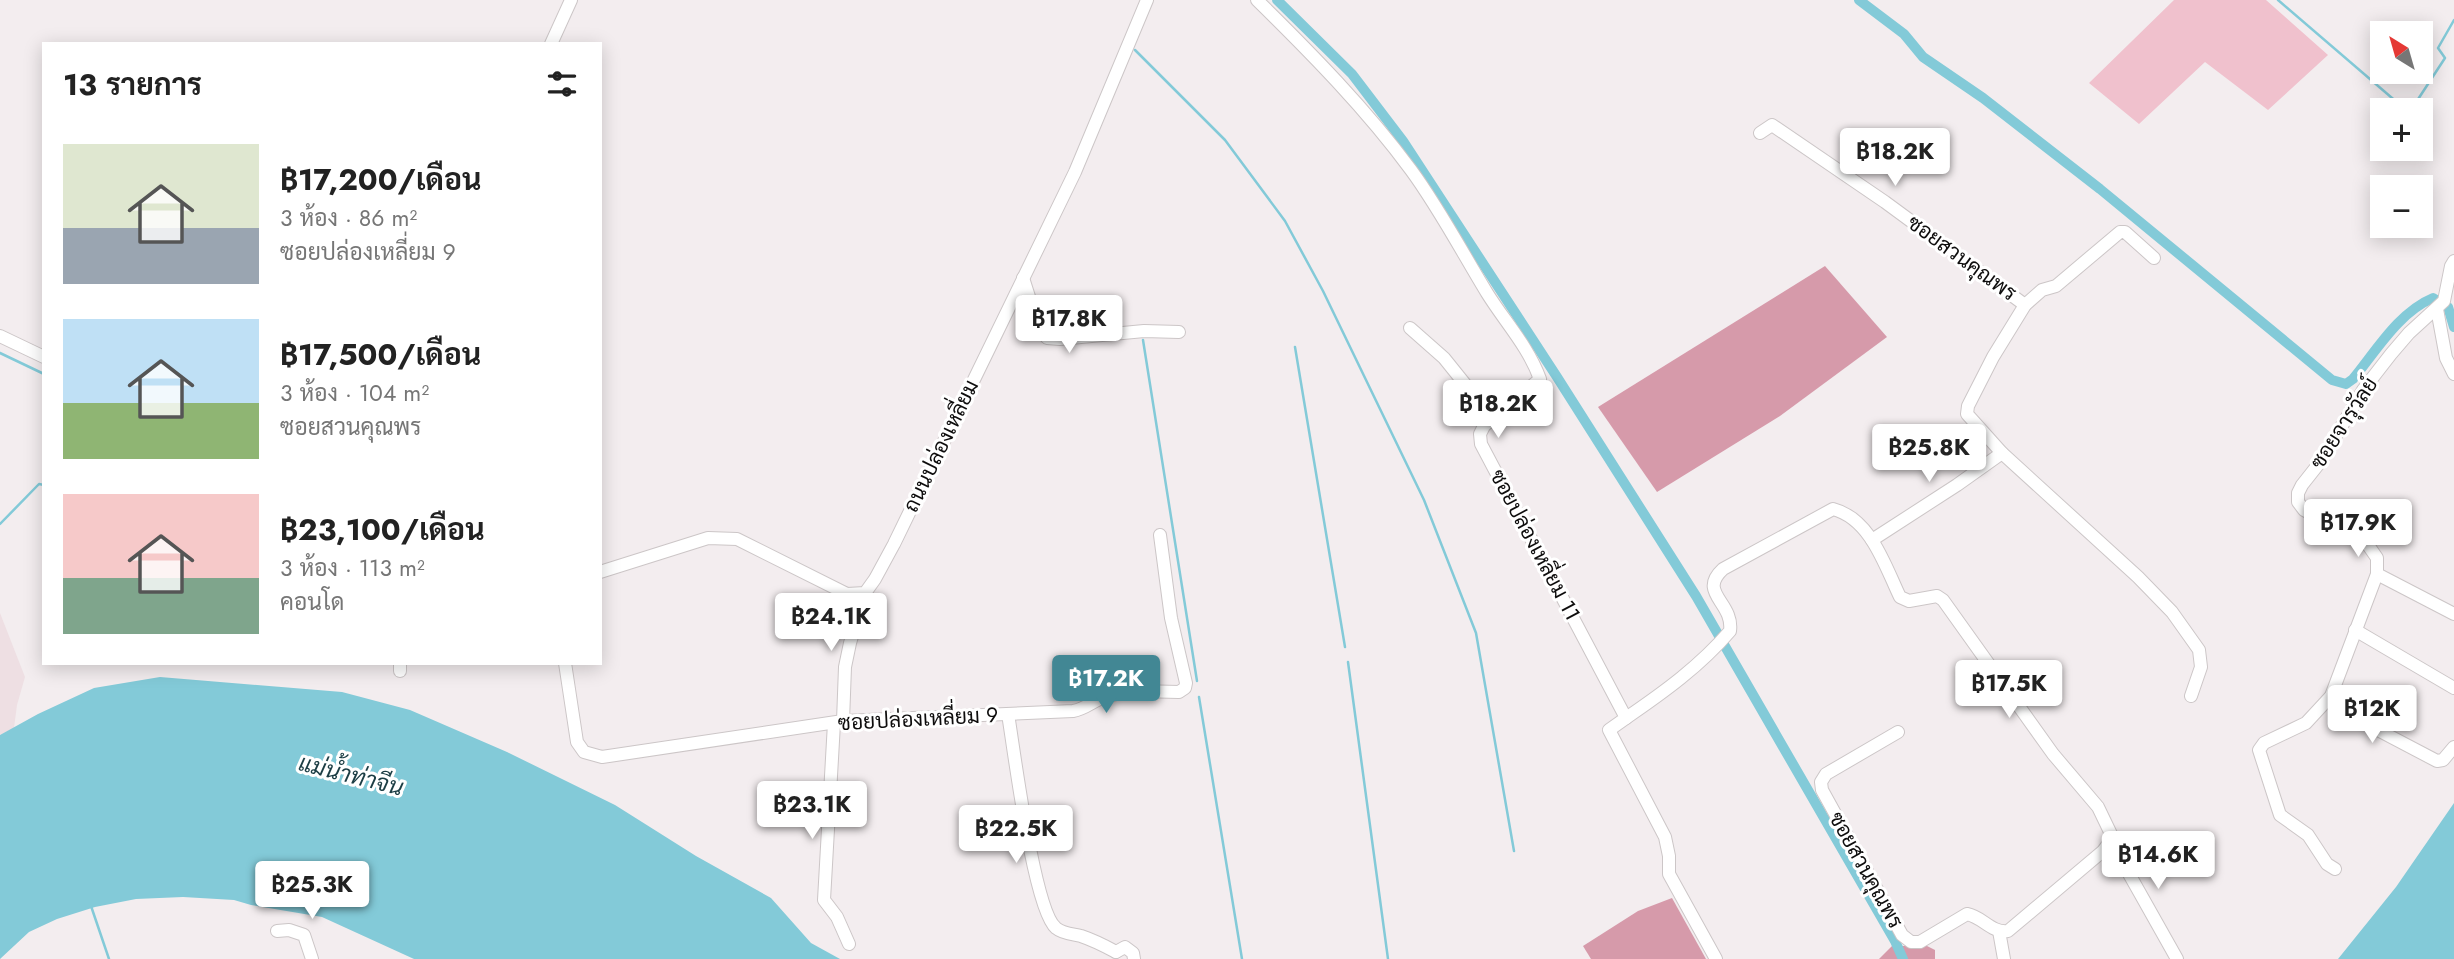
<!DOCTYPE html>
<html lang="th">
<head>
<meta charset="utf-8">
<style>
  :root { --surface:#fff; --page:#f6f6f6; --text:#222; --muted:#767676; --accent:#428794 }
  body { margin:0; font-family:Jost,Sarabun,sans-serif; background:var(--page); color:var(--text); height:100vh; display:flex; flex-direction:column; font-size:26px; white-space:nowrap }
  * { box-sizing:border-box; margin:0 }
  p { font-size:23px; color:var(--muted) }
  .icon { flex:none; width:38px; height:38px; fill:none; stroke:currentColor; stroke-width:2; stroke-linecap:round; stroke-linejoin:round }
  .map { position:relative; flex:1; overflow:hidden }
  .side { position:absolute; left:42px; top:42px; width:560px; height:623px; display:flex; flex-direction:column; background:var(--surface); border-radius:0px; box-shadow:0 4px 18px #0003 }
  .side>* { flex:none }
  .needle { width:46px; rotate:323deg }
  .fabs { position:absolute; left:2370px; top:21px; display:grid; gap:14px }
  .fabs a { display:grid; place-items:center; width:63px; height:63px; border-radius:0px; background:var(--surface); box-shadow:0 4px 18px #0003; font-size:35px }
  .price { position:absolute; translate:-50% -60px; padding:0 16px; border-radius:7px; background:#fff; color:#222; font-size:23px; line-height:46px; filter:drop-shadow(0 2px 4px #0008) }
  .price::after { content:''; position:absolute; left:50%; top:42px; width:21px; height:16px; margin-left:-10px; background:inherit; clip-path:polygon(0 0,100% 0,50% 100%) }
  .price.selected { background:var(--accent); color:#fff }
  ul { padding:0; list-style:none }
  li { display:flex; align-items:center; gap:21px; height:175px; padding:0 21px }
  li span { display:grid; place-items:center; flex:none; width:196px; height:140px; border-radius:0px; color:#555 }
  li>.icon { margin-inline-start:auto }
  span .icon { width:84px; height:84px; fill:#fffc; stroke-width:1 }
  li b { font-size:30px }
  h2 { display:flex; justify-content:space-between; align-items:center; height:84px; padding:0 21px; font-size:30px }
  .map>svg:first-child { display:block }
  .built { fill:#eedfe3 }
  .green { fill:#f0c1cd }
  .forest { fill:#d69aaa }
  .water { fill:#83cad8 }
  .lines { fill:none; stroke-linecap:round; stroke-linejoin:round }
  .stream { stroke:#83cad8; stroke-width:2.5 }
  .canal { stroke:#83cad8; stroke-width:10 }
  .minor-casing { stroke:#ccc6c7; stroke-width:14 }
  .minor { stroke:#fff; stroke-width:12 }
  .labels { text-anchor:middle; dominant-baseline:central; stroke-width:6; stroke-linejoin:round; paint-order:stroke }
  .street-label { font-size:21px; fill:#0e0d0d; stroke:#fff }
  .water-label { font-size:23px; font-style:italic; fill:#1b3d44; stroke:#fff }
</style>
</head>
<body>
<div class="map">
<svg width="2454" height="959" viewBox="0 0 2454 959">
  <rect width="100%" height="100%" fill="#f3edef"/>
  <path class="built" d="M0 613 25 677 17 705 14 728 0 735Z"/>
  <path class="green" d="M2174 0H2266L2328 55 2268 110 2205 62 2139 124 2089 83Z"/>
  <g class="forest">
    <path d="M1825 266 1887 337 1780 416 1657 492 1598 407Z"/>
    <path d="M1672 898 1706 959H1591L1583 946 1638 911Z"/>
    <path d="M1892 946H1927L1935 950V959H1879Z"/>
  </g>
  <g class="water">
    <path d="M160 677 342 692 410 710 507 752 615 805 696 856 771 898 811 943 840 959H414L322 917 251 905 234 900 183 897 136 899 95 907 57 919 29 932 0 959V735L38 714 94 688Z"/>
    <path d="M2454 803V959H2338L2396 887Z"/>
  </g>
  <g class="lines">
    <g class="stream">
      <path d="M2278 0 2406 110"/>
      <path d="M1135 50 1225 140 1285 221 1323 291 1424 500 1476 633 1514 851"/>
      <path d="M2411 110 2445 58 2438 48 2454 20"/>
      <path d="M1143 340 1197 681"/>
      <path d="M1295 347 1345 647"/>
      <path d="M0 353 44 374"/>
      <path d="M0 524 39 484 44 485"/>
      <path d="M1348 662 1388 959"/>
      <path d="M1199 697 1242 959"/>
      <path d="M91 906 109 959"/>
    </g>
    <g class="canal">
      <path d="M1277 0 1352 74 1403 141 1557 377 1696 596 1895 941 1903 959"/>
      <path d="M1859 0 1904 34 1923 57 1983 98 2100 189 2332 380 2346 384 2353 379C2376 351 2399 312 2433 298L2448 307 2454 327"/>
    </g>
    <defs>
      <g id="minor">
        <path d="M1257 0C1311 53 1366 109 1411 170 1439 208 1462 252 1487 293 1505 322 1528 346 1540 379L1484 426 1480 434 1481 444 1626 718 1609 730 1665 837 1669 856V874L1716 959"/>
        <path d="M551 44 571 0"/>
        <path d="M1760 133 1772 125 1885 202 2025 305"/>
        <path d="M2154 258 2125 232H2120L2056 286 2042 290 2025 305 1993 357 1968 406 1967 414 2002 453 2138 577 2172 612 2199 650 2201 667 2191 696"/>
        <path d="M1023 278 1039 328 1047 338 1060 339 1144 331 1179 332"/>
        <path d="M2437 309 2446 358 2454 374"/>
        <path d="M1410 328 1444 358 1493 419"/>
        <path d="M0 336 44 357"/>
        <path d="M1872 540 1957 485 2002 453"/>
        <path d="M600 572 708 538 737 539 847 594 865 593 875 579 894 544 1075 172 1147 0"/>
        <path d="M2377 574 2454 614"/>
        <path d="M2355 630 2454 688"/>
        <path d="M565 663 577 742 584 752 602 757 843 721 1073 711C1085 709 1093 701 1104 697 1123 691 1159 691 1179 692L1185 688 1186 683 1171 618 1160 535"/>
        <path d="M400 671V663"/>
        <path d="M2331 696 2332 703 2338 709 2437 761 2443 760 2454 747"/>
        <path d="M1008 714C1014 750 1034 910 1056 928 1063 934 1073 934 1081 936 1093 940 1105 946 1116 952"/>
        <path d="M1626 718C1664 692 1700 666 1730 631 1734 602 1697 593 1723 569L1833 509C1871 519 1885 566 1900 597L1909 601 1937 596 1943 600 2053 754 2098 807 2111 834 2109 843 2103 851 2008 931C1991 933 1983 917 1967 914L1920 942H1911L1902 935 1822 790 1821 782 1826 774 1898 732"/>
        <path d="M843 721 845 667 850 643 865 593"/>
        <path d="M834 723 824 900 837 917 849 944"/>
        <path d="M2110 840 2177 959"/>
        <path d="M2335 869 2327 864 2308 835 2280 815 2259 750 2264 743 2306 723 2331 696 2377 574V558L2368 545 2304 510 2298 502V493L2302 485 2321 461 2363 390 2391 354 2409 333 2444 301 2451 266 2454 261"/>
        <path d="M277 931 289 930 304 935 312 959"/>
        <path d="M1999 931 2004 959"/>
        <path d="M1116 952 1125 947 1133 953 1134 959"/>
      </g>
    </defs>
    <use href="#minor" class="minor-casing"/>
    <use href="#minor" class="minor"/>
  </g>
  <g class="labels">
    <g class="street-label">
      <text transform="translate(1962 258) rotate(36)">ซอยสวนคุณพร</text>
      <text transform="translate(2344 423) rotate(-57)">ซอยจารุวัลย์</text>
      <text transform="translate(941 446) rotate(-64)">ถนนปล่องเหลี่ยม</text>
      <text transform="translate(1535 545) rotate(62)">ซอยปล่องเหลี่ยม 11</text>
      <text transform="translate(918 719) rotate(-3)">ซอยปล่องเหลี่ยม 9</text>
      <text transform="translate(1866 870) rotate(61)">ซอยสวนคุณพร</text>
    </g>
    <g class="water-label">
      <text transform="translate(351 775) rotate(14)">แม่น้ำท่าจีน</text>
    </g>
  </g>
</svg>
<div class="fabs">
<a><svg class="needle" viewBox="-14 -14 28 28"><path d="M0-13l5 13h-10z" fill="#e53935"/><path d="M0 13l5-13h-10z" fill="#767676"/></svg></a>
<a>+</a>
<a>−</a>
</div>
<b class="price" style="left:1895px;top:188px">฿18.2K</b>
<b class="price" style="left:1069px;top:355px">฿17.8K</b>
<b class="price" style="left:1498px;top:440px">฿18.2K</b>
<b class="price" style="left:1929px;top:484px">฿25.8K</b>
<b class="price" style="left:2358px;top:559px">฿17.9K</b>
<b class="price" style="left:831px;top:653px">฿24.1K</b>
<b class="price selected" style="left:1106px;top:715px">฿17.2K</b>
<b class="price" style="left:2009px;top:720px">฿17.5K</b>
<b class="price" style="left:2372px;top:745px">฿12K</b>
<b class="price" style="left:812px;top:841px">฿23.1K</b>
<b class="price" style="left:1016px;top:865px">฿22.5K</b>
<b class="price" style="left:2158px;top:891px">฿14.6K</b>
<b class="price" style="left:312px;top:921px">฿25.3K</b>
<section class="side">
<h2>13 รายการ<svg class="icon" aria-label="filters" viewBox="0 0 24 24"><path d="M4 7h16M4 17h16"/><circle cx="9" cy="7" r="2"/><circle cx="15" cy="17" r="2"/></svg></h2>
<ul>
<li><span style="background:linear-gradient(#dfe7d0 60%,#9aa5b1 0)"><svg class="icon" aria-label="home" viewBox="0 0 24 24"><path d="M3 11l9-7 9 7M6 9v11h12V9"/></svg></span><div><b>฿17,200/เดือน</b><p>3 ห้อง · 86 m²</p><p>ซอยปล่องเหลี่ยม 9</p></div></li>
<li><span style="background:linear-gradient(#bfe0f5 60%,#8fb573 0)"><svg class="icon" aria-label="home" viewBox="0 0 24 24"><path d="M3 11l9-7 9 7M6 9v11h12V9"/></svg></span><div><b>฿17,500/เดือน</b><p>3 ห้อง · 104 m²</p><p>ซอยสวนคุณพร</p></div></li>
<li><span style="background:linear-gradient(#f6c9c9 60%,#7fa58c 0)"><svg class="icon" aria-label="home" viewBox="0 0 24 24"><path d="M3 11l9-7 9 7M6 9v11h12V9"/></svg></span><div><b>฿23,100/เดือน</b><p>3 ห้อง · 113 m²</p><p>คอนโด</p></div></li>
</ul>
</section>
</div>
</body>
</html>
